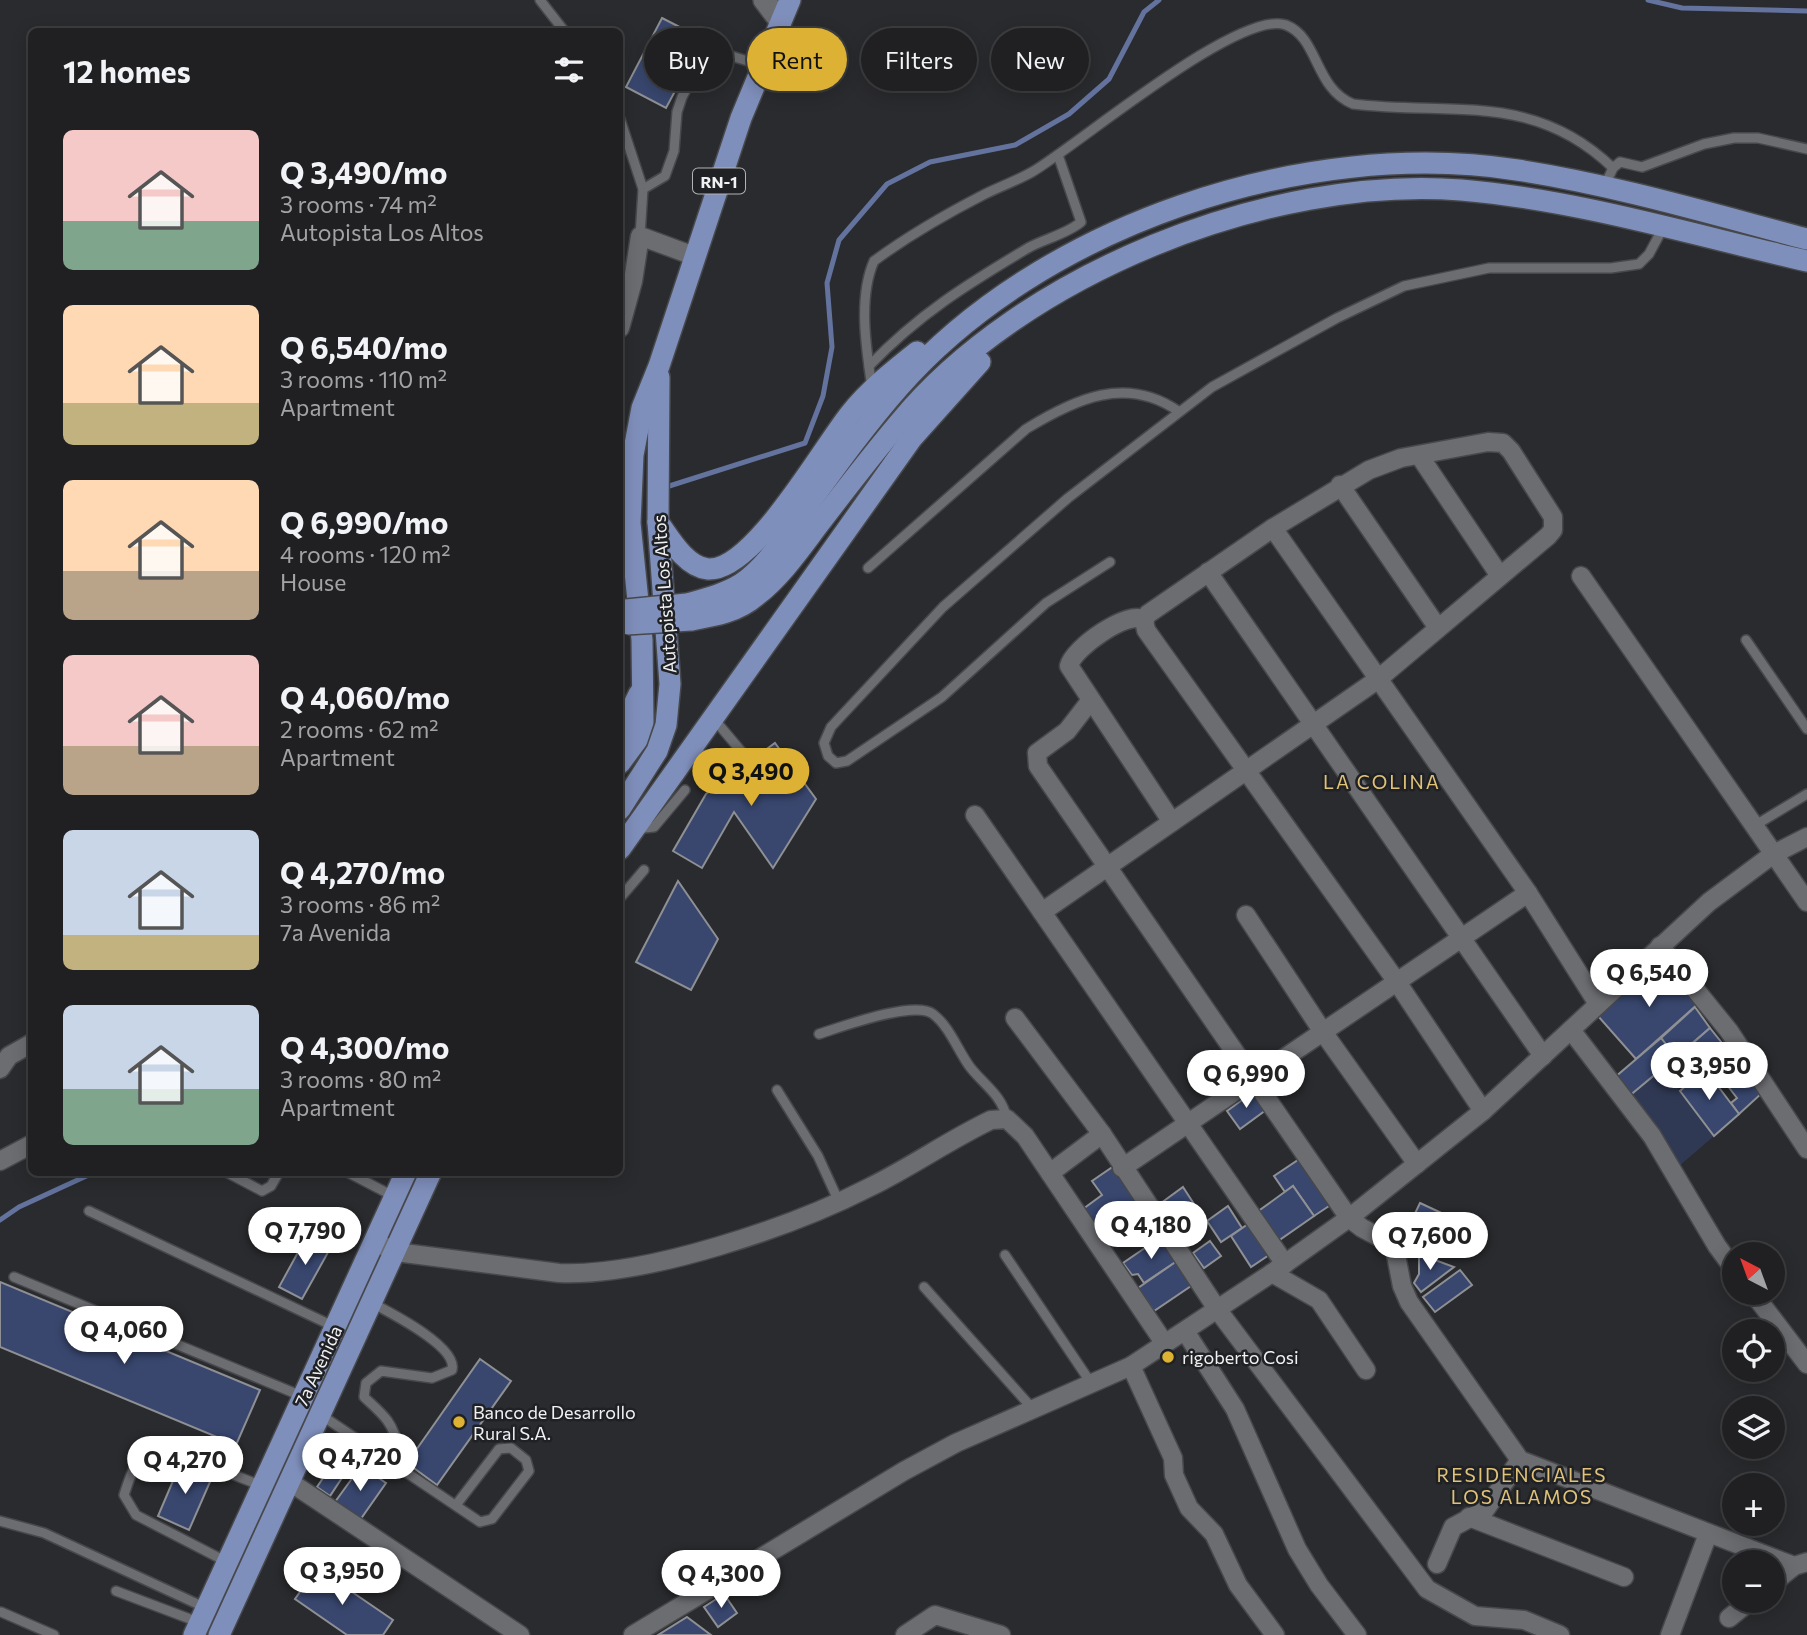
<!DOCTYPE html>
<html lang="en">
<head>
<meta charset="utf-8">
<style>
  :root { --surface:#202022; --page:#2d2d2f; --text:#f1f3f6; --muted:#a2a3a5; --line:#3d3e40; --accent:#ddb133 }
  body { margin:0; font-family:Commissioner,sans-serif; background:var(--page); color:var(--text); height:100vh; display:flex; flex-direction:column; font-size:26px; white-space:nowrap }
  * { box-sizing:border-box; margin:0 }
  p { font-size:23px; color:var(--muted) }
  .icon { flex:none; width:38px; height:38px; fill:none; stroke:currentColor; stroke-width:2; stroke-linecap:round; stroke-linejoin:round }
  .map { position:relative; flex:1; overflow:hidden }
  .side { position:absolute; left:28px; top:28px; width:595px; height:1148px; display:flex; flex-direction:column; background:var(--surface); border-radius:10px; box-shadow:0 4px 18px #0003,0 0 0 2px var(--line) }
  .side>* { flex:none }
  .guide { position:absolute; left:644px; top:28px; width:665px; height:63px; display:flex; gap:14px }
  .needle { width:46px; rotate:319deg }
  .controls { position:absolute; left:1722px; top:1242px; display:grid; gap:14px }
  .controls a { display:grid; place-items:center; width:63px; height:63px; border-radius:50%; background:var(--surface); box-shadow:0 4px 18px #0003,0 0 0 2px var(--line); font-size:35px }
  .price { position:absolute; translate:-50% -60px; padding:0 16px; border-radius:24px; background:#fff; color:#222; font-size:23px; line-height:46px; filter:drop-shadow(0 2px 4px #0008) }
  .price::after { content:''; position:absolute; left:50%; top:42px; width:21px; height:16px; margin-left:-10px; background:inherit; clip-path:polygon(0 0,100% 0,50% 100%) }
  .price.selected { background:var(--accent); color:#111 }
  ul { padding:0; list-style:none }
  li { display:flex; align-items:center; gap:21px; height:175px; padding:0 35px }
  li span { display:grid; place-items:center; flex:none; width:196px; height:140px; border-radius:10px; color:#555 }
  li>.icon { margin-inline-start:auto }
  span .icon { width:84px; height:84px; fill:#fffc; stroke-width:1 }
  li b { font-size:30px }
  h2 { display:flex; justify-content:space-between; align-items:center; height:84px; padding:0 35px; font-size:30px }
  .tag { padding:0 24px; border-radius:32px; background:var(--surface); box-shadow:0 4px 18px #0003,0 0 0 2px var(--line); font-size:24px; line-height:63px }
  .tag.selected { background:var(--accent); color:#111 }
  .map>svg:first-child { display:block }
  .green { fill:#303954 }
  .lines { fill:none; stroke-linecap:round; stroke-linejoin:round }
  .stream { stroke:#63739e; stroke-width:5 }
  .building { fill:#39476f; stroke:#8e9094; stroke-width:2 }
  .lane-casing { stroke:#47484b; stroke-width:12 }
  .street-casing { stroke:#47484b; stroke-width:21 }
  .secondary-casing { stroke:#47484b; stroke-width:24 }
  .primary-casing { stroke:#47484b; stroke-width:24 }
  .lane { stroke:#6c6d71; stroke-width:9 }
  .street { stroke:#6c6d71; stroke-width:18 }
  .secondary { stroke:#6c6d71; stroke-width:21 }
  .primary { stroke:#7f8fbb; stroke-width:21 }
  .primary-bridge-casing { stroke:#47484b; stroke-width:24; stroke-linecap:butt }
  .primary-bridge { stroke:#7f8fbb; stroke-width:21 }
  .poi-dot { fill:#ddb133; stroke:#202124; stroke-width:2.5 }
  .labels { text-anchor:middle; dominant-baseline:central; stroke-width:5; stroke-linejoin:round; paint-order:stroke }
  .shield { fill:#202124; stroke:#b2b3b5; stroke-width:2 }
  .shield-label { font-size:16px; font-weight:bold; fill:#f0f1f3 }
  .street-label { font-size:18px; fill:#f0f1f3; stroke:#202124 }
  .poi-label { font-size:18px; fill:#f0f1f3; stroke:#202124; text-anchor:start }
  .neighbourhood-label { font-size:19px; letter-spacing:2px; fill:#e0c278; stroke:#202124 }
</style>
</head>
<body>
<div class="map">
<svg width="1807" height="1635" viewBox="0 0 1807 1635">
  <rect width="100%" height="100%" fill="#2a2b2e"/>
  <path class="green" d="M1663 1068 1714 1136 1679 1166 1628 1097Z"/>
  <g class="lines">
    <g class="stream">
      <path d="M1648 0 1682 8 1807 11"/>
      <path d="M663 488 805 443 823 396 832 347 827 283 839 240 887 184 930 162 1015 145 1069 114 1109 79 1144 12 1159 0"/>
      <path d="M0 1220 19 1207 95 1172"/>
    </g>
  </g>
  <g class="building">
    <path d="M662 18 703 39 666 108 626 87Z"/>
    <path d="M775 743 816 799 773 868 734 812 702 868 673 851 706 794Z"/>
    <path d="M678 881 718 939 691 990 636 962Z"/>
    <path d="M1663 959 1699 1003 1636 1059 1598 1016Z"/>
    <path d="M1695 1007 1710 1028 1676 1057 1661 1038Z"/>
    <path d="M1710 1028 1762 1093 1739 1114 1731 1103 1737 1098 1694 1042Z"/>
    <path d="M1661 1038 1676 1057 1628 1097 1614 1078Z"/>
    <path d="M1705 1069 1739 1114 1714 1136 1680 1091Z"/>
    <path d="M1253 1092 1266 1110 1240 1129 1227 1111Z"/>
    <path d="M1301 1158 1332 1204 1314 1216 1293 1186 1285 1192 1274 1176Z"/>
    <path d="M1114 1166 1151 1219 1117 1242 1107 1228 1099 1233 1083 1209 1102 1195 1092 1181Z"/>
    <path d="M1293 1186 1314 1216 1278 1241 1257 1212Z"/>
    <path d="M1183 1187 1194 1204 1169 1222 1157 1206Z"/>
    <path d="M1420 1203 1463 1223 1450 1250 1407 1230Z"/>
    <path d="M1228 1206 1242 1228 1221 1242 1207 1221Z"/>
    <path d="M1248 1224 1269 1255 1251 1267 1231 1236Z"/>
    <path d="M308 1234 331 1247 302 1299 279 1287Z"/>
    <path d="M1161 1237 1177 1261 1144 1283 1138 1274 1132 1275 1123 1263Z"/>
    <path d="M1210 1241 1221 1256 1204 1268 1193 1253Z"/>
    <path d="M1419 1254 1454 1267 1421 1292 1414 1283 1419 1274Z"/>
    <path d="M1177 1261 1194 1284 1154 1311 1138 1288Z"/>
    <path d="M1460 1270 1472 1285 1435 1312 1423 1297Z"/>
    <path d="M0 1282 260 1390 236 1445 0 1347Z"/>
    <path d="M480 1359 511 1381 437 1485 407 1463Z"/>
    <path d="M344 1447 357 1455 330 1496 317 1487Z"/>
    <path d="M181 1462 213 1475 189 1530 158 1516Z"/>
    <path d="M361 1466 386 1483 360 1520 335 1502Z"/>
    <path d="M317 1568 393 1620 383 1635H347L295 1599Z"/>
    <path d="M724 1594 737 1613 718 1627 704 1607Z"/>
    <path d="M687 1617 711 1635H658Z"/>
  </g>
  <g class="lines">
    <defs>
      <g id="lane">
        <path d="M540 0 565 32"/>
        <path d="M620 119 643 189 640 236"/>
        <path d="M1605 185 1613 168 1620 162 1642 167 1704 144 1734 138H1758L1807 149"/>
        <path d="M643 189 665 176 674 151 677 112 682 97 701 62 718 52 761 65"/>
        <path d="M869 366C919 314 966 285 1028 248 1044 239 1067 234 1081 222L1058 155"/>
        <path d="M872 388C866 348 858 297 874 261 908 236 946 214 983 195 999 187 1016 181 1032 172 1078 145 1240 8 1286 25 1319 38 1314 88 1353 104 1452 116 1533 91 1613 168"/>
        <path d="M1110 562 1046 603 942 697 847 761 836 763 828 756 824 743 831 727 943 607 1068 498 1212 387 1337 318 1404 286 1489 268H1611L1639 264 1649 254 1663 228"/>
        <path d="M868 568 1026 429C1075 399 1126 375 1178 411"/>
        <path d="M1746 640 1807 729"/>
        <path d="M714 719 746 757"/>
        <path d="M694 747 723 773"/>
        <path d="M639 824 644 828 654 827 685 790"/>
        <path d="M1754 826 1807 794"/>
        <path d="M620 898 644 870"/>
        <path d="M819 1034C841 1027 914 1000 933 1014 950 1027 958 1051 970 1067 984 1085 1002 1095 1007 1119"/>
        <path d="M777 1090 818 1156 839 1202"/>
        <path d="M226 1172 262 1191 271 1186 279 1172"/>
        <path d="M347 1172 395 1197"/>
        <path d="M89 1211 335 1327"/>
        <path d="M1005 1255 1091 1383"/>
        <path d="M14 1277 304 1397"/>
        <path d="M924 1287 1032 1408"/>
        <path d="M372 1303C391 1313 458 1347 452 1370L432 1378 381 1371 366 1383 364 1397C381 1413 394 1422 397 1446L388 1459"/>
        <path d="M321 1415 480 1522 492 1519 529 1471 526 1460 511 1448 499 1449 456 1505"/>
        <path d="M0 1521 44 1533 206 1608"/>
        <path d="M227 1562 136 1515 124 1495C130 1476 138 1449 160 1446L262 1486"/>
        <path d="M116 1591 198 1622"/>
        <path d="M1 1612 54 1635"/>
      </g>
      <g id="street">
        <path d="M620 328 633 281 640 236 694 256"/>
        <path d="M1419 455 1500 576"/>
        <path d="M1340 485 1438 628"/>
        <path d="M1273 528 1528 893 1598 1004"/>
        <path d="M1208 572 1543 1056"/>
        <path d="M1581 576 1807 902"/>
        <path d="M1144 620 1146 630 1397 982 1483 1111"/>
        <path d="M1144 620C1129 609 1073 648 1069 666L1172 822"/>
        <path d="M1091 700 1067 731 1037 753 1038 766 1349 1218 1362 1228 1394 1245 1402 1286 1409 1302 1520 1460 1794 1566"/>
        <path d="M975 815 1285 1264"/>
        <path d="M1042 912 1377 680 1548 536 1553 530V517L1511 451 1503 443 1488 442 1401 458 1369 470 1273 528 1148 614 1144 620"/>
        <path d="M1246 915 1323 1032 1417 1164"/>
        <path d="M1660 946 1729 1031 1807 1149"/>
        <path d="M1015 1018 1102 1134 1217 1309 1427 1589 1475 1616 1524 1620 1560 1635"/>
        <path d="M1571 1030 1652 1136 1717 1246 1734 1269"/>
        <path d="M0 1069 9 1056 32 1043"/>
        <path d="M0 1161 32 1144"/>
        <path d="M1122 1168 1528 893"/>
        <path d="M1050 1173 1102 1134"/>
        <path d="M375 1242 396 1252 559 1273C645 1277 792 1227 870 1187 911 1167 949 1140 991 1120L1007 1119 1025 1136 1165 1344"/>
        <path d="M1272 1273 1319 1300 1366 1370"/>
        <path d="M1753 1293 1807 1364"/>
        <path d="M1185 1331 1235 1409 1297 1549 1319 1585 1357 1635"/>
        <path d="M1131 1366 1173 1458 1174 1475 1189 1508 1214 1534 1238 1585 1275 1635"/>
        <path d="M290 1482 520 1635"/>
        <path d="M1469 1517 1624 1577"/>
        <path d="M1437 1564 1453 1527 1485 1510 1520 1460"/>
        <path d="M1773 1583 1794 1566 1807 1562"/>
        <path d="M1729 1618 1750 1601"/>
        <path d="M633 1635 904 1471 956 1443 1131 1366 1272 1273 1349 1218 1483 1111 1709 902 1772 855 1807 837"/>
        <path d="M905 1635 935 1615 1001 1635"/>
        <path d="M1670 1635 1708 1534"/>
      </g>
      <path id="secondary" d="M764 0 780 21"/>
      <g id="primary">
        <path d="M658 522C670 539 686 567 708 569 753 572 822 449 850 414 869 390 893 371 917 352"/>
        <path d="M687 604C705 599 725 594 741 584 766 567 783 539 800 516 832 472 863 428 899 387 1041 225 1305 137 1517 170 1615 185 1712 214 1807 239"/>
        <path d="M691 620C714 616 738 612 756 596 781 577 800 549 819 524 845 490 871 456 899 423 1021 274 1270 175 1461 190 1578 200 1693 235 1807 261"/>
        <path d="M620 733 639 694"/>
        <path d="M620 763 637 740 643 722 642 640 630 523 633 455 642 408 659 366 741 118 790 0"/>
        <path d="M620 809 657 751 666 725 670 684 658 522 659 377"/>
        <path d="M620 849 912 438 980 362"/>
        <path d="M194 1635 406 1172"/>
        <path d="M219 1635 431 1172"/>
      </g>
    </defs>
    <use href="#lane" class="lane-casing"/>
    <use href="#street" class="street-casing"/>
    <use href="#secondary" class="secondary-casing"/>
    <use href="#primary" class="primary-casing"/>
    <use href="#lane" class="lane"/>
    <use href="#street" class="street"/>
    <use href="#secondary" class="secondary"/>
    <use href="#primary" class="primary"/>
    <defs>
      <g id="primary-bridge">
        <path d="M626 610 687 604"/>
        <path d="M627 624 691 620"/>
      </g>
    </defs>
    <use href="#primary-bridge" class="primary-bridge-casing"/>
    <use href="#primary-bridge" class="primary-bridge"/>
  </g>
  <g class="poi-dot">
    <circle cx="1168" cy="1357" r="7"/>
    <circle cx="459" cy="1422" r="7"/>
  </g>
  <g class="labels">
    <rect class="shield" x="693" y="168.5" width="52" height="25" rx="5"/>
    <g class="shield-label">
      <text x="719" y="181">RN-1</text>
    </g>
    <g class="street-label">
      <text transform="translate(664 594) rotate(-94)">Autopista Los Altos</text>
      <text transform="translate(318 1366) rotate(-65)">7a Avenida</text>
    </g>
    <g class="poi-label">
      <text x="1182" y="1357">rigoberto Cosi</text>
      <text x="473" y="1412">Banco de Desarrollo<tspan x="473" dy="21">Rural S.A.</tspan></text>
    </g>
    <g class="neighbourhood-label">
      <text x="1382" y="781">LA COLINA</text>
      <text x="1522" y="1474">RESIDENCIALES<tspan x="1522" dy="22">LOS ALAMOS</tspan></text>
    </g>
  </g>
</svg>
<div class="controls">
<a><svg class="needle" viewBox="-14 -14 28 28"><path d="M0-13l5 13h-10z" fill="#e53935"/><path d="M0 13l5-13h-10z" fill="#a2a3a5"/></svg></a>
<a><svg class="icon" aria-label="locate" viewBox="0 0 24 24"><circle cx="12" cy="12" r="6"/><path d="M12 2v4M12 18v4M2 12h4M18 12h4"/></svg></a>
<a><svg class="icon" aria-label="layers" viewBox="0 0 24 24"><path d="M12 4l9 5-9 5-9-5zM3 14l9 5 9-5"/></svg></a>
<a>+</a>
<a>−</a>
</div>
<b class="price selected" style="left:751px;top:808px">Q 3,490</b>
<b class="price" style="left:1649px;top:1009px">Q 6,540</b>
<b class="price" style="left:1709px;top:1102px">Q 3,950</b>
<b class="price" style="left:1246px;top:1110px">Q 6,990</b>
<b class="price" style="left:1151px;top:1261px">Q 4,180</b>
<b class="price" style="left:305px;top:1267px">Q 7,790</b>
<b class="price" style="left:1430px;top:1272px">Q 7,600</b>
<b class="price" style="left:124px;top:1366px">Q 4,060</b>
<b class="price" style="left:360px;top:1493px">Q 4,720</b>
<b class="price" style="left:185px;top:1496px">Q 4,270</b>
<b class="price" style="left:342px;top:1607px">Q 3,950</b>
<b class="price" style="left:721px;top:1610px">Q 4,300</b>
<div class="guide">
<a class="tag">Buy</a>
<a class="tag selected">Rent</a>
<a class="tag">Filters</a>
<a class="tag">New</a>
</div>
<section class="side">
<h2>12 homes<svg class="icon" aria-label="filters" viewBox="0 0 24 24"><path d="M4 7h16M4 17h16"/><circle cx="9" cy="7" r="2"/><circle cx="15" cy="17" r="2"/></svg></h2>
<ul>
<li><span style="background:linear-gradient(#f6c9c9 65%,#7fa58c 0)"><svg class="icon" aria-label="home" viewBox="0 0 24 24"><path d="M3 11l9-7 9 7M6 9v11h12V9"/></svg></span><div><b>Q 3,490/mo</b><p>3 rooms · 74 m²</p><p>Autopista Los Altos</p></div></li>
<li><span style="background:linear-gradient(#ffd9b3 70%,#c2b280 0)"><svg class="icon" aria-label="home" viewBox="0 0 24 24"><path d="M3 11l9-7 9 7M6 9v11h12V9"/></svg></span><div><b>Q 6,540/mo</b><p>3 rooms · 110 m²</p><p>Apartment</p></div></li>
<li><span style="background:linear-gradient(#ffd9b3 65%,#b9a48a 0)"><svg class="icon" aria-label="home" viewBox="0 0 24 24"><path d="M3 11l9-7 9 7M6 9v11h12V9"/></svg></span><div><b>Q 6,990/mo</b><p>4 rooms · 120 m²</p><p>House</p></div></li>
<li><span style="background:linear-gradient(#f6c9c9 65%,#b9a48a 0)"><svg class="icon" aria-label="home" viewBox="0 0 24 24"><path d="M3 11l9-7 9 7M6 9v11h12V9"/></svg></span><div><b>Q 4,060/mo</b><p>2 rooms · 62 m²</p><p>Apartment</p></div></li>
<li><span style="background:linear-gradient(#c9d6e8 75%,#c2b280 0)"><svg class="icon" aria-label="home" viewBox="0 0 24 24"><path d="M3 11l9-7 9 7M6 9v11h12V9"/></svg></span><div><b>Q 4,270/mo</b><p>3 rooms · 86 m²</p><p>7a Avenida</p></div></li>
<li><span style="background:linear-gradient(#c9d6e8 60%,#7fa58c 0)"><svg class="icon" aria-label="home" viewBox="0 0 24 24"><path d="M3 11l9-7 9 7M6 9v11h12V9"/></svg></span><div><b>Q 4,300/mo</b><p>3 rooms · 80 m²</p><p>Apartment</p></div></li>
</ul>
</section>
</div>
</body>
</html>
